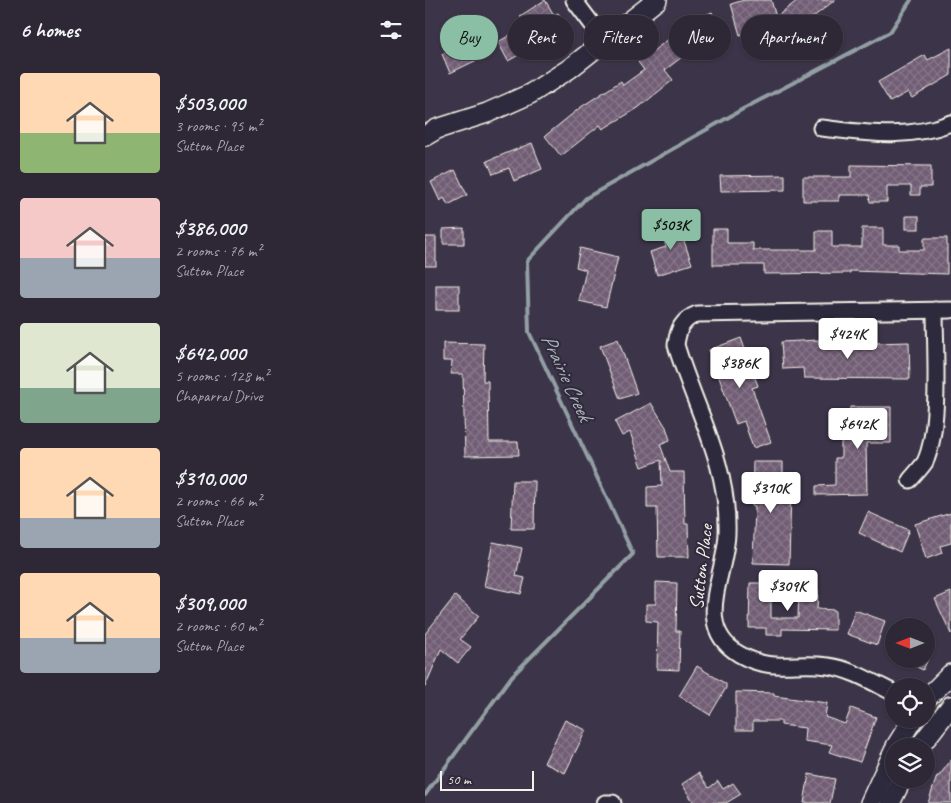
<!DOCTYPE html>
<html lang="en">
<head>
<meta charset="utf-8">
<style>
  :root { --surface:#2d2736; --page:#393342; --text:#f1f3f6; --muted:#a7a5ad; --line:#484451; --accent:#8abfa5 }
  body { margin:0; font-family:Caveat,sans-serif; background:var(--page); color:var(--text); height:100vh; display:flex; flex-direction:column; font-size:19px; white-space:nowrap }
  * { box-sizing:border-box; margin:0 }
  p { font-size:16px; color:var(--muted) }
  .icon { flex:none; width:28px; height:28px; fill:none; stroke:currentColor; stroke-width:2; stroke-linecap:round; stroke-linejoin:round }
  .map { position:relative; flex:1; overflow:hidden }
  .details { display:flex; flex-direction:column; background:var(--surface); width:425px }
  .details>* { flex:none }
  .banner { position:absolute; left:15px; top:15px; width:435px; height:45px; display:flex; gap:10px }
  .needle { width:32px; rotate:270deg }
  .fabs { position:absolute; left:460px; top:618px; display:grid; gap:10px }
  .fabs a { display:grid; place-items:center; width:50px; height:50px; border-radius:50%; background:var(--surface); box-shadow:0 1px 4px #0004,0 0 0 1px var(--line); font-size:25px }
  .scale { position:absolute; left:15px; bottom:12px; width:94px; box-sizing:border-box; padding-left:5px; border:2px solid #f4f1e8; border-top:0; font-size:14px; line-height:18px; white-space:nowrap; color:#f4f1e8; -webkit-text-stroke:4px #2f2a3d; paint-order:stroke }
  .price { position:absolute; translate:-50% -42px; padding:0 11px; border-radius:5px; background:#fff; color:#222; font-size:16px; line-height:32px; filter:drop-shadow(0 1px 2px #0008) }
  .price::after { content:''; position:absolute; left:50%; top:30px; width:15px; height:11px; margin-left:-8px; background:inherit; clip-path:polygon(0 0,100% 0,50% 100%) }
  .price.active { background:var(--accent); color:#111 }
  ul { padding:0; list-style:none }
  li { display:flex; align-items:center; gap:15px; height:125px; padding:0 20px }
  li span { display:grid; place-items:center; flex:none; width:140px; height:100px; border-radius:5px; color:#555 }
  li>.icon { margin-inline-start:auto }
  span .icon { width:60px; height:60px; fill:#fffc; stroke-width:1 }
  li b { font-size:21px }
  h2 { display:flex; justify-content:space-between; align-items:center; height:60px; padding:0 20px; font-size:21px }
  .chip { padding:0 18px; border-radius:22px; background:var(--surface); box-shadow:0 1px 4px #0004,0 0 0 1px var(--line); font-size:18px; line-height:45px }
  .chip.active { background:var(--accent); color:#111 }
  main { display:flex; flex:1; min-height:0 }
  .map>svg:first-child { display:block }
  .lines { fill:none; stroke-linecap:round; stroke-linejoin:round }
  .stream { stroke:#92a0a5; stroke-width:4 }
  .building { fill:url(#building-cross-hatch); stroke:#f4f1e8 }
  .minor-casing { stroke:#f4f1e8; stroke-width:19 }
  .tertiary-casing { stroke:#f4f1e8; stroke-width:22 }
  .minor { stroke:#2f2a3d; stroke-width:15 }
  .tertiary { stroke:#2f2a3d; stroke-width:19 }
  .labels { text-anchor:middle; dominant-baseline:central; stroke-width:4; stroke-linejoin:round; paint-order:stroke }
  .street-label { font-size:20px; fill:#f4f1e8; stroke:#2f2a3d }
  .water-label { font-size:21px; font-style:italic; fill:#abb4b6; stroke:#2f2a3d }
</style>
</head>
<body>
<main>
<section class="details">
<h2>6 homes<svg class="icon" aria-label="filters" viewBox="0 0 24 24"><path d="M4 7h16M4 17h16"/><circle cx="9" cy="7" r="2"/><circle cx="15" cy="17" r="2"/></svg></h2>
<ul>
<li><span style="background:linear-gradient(#ffd9b3 60%,#8fb573 0)"><svg class="icon" aria-label="home" viewBox="0 0 24 24"><path d="M3 11l9-7 9 7M6 9v11h12V9"/></svg></span><div><b>$503,000</b><p>3 rooms · 95 m²</p><p>Sutton Place</p></div></li>
<li><span style="background:linear-gradient(#f6c9c9 60%,#9aa5b1 0)"><svg class="icon" aria-label="home" viewBox="0 0 24 24"><path d="M3 11l9-7 9 7M6 9v11h12V9"/></svg></span><div><b>$386,000</b><p>2 rooms · 76 m²</p><p>Sutton Place</p></div></li>
<li><span style="background:linear-gradient(#dfe7d0 65%,#7fa58c 0)"><svg class="icon" aria-label="home" viewBox="0 0 24 24"><path d="M3 11l9-7 9 7M6 9v11h12V9"/></svg></span><div><b>$642,000</b><p>5 rooms · 128 m²</p><p>Chaparral Drive</p></div></li>
<li><span style="background:linear-gradient(#ffd9b3 70%,#9aa5b1 0)"><svg class="icon" aria-label="home" viewBox="0 0 24 24"><path d="M3 11l9-7 9 7M6 9v11h12V9"/></svg></span><div><b>$310,000</b><p>2 rooms · 66 m²</p><p>Sutton Place</p></div></li>
<li><span style="background:linear-gradient(#ffd9b3 65%,#9aa5b1 0)"><svg class="icon" aria-label="home" viewBox="0 0 24 24"><path d="M3 11l9-7 9 7M6 9v11h12V9"/></svg></span><div><b>$309,000</b><p>2 rooms · 60 m²</p><p>Sutton Place</p></div></li>
</ul>
</section>
<div class="map">
<svg width="526" height="803" viewBox="0 0 526 803">
  <defs>
    <pattern id="building-cross-hatch" width="8" height="8" patternUnits="userSpaceOnUse" patternTransform="scale(1.25)"><rect width="8" height="8" fill="#715d75"/><path d="M0 0l8 8M0 8l8-8" fill="none" stroke="#867589"/></pattern>
  </defs>
  <rect width="100%" height="100%" fill="#3c3448"/>
  <filter id="ink" filterUnits="userSpaceOnUse"><feTurbulence type="fractalNoise" baseFrequency=".02" numOctaves="2"/><feDisplacementMap in="SourceGraphic" scale="10" xChannelSelector="R" yChannelSelector="G"/><feConvolveMatrix kernelMatrix="1 2 1 2 8 2 1 2 1" color-interpolation-filters="sRGB"/></filter>
  <g filter="url(#ink)">
    <g class="lines">
      <path class="stream" d="M0 795 87 676 208 554 104 332 102 261 161 198 318 109 465 32 486 0"/>
    </g>
    <g class="building">
      <path d="M120 0 129 15 133 13 142 28 83 61 73 42 101 26 95 16Z"/>
      <path d="M319 0H346L351 17 373 0H410L374 28 367 20 315 35 306 4Z"/>
      <path d="M287 12 297 34 273 45 264 23Z"/>
      <path d="M45 34 56 58 25 73 17 54 27 49 24 44Z"/>
      <path d="M244 39 257 57 240 70 248 80 213 108 178 129 175 125 136 156 120 136 156 107 196 81 198 85 219 70 213 62Z"/>
      <path d="M526 48V75L487 98 483 92 465 102 453 82 500 55 503 60Z"/>
      <path d="M107 143 117 169 89 181 84 168 68 174 62 161Z"/>
      <path d="M426 165 506 166V187H495V195H486V186H462V202H445L444 195H414V201H378V177H426Z"/>
      <path d="M30 170 42 195 23 205 19 198 15 201 6 182Z"/>
      <path d="M360 175V190L296 191 295 176Z"/>
      <rect x="481" y="216" width="13" height="13"/>
      <path d="M252 221 267 264 232 275 225 252 241 247 235 227Z"/>
      <path d="M39 228V244H18V229Z"/>
      <path d="M437 228H458V245H474V250H499V238H522V274L425 271V273L339 274V265H288V229H302V243H328V250H391V231H407V247H437Z"/>
      <rect x="0" y="237" width="11" height="29"/>
      <path d="M155 248 193 257 181 307 154 301 161 270 151 267Z"/>
      <rect x="11" y="285" width="23" height="25"/>
      <path d="M316 338 333 386 327 388 346 442 328 448 319 421 311 424 284 350Z"/>
      <path d="M193 339 212 393 195 399 175 346Z"/>
      <path d="M394 340V345H449V343L484 342 485 379 379 378 378 368 358 369 356 342Z"/>
      <path d="M18 343 59 344 58 381H63L64 442H93L94 455 40 456 38 374H26L27 361H18Z"/>
      <path d="M226 403 241 427 245 440 235 444 245 472H259L260 524H263L264 557H233L232 508H222V487L237 486 236 460 217 467 205 432 197 436 190 422Z"/>
      <path d="M425 407H466V443H441L442 494 391 495V486L410 485V458H416V429H425Z"/>
      <path d="M328 462H358V490H366L364 564 328 563 330 506H327Z"/>
      <path d="M88 481H110L109 529H86Z"/>
      <path d="M443 512 484 530 475 552 434 533Z"/>
      <path d="M526 513V543L515 546 517 553 501 559 490 524Z"/>
      <path d="M68 542 97 548 91 576 100 578 96 594 59 586Z"/>
      <path d="M231 582 252 583 251 631H255L254 670 232 669 233 622 221 621V604H231Z"/>
      <path d="M325 583H346V618H373L374 589 393 590 392 609 410 610V630L357 629V635H341V628H324Z"/>
      <path d="M526 592V634L510 599Z"/>
      <path d="M30 596 54 616 35 639 46 647 33 663 16 649 0 687V634Z"/>
      <path d="M430 610 460 621 452 645 422 634Z"/>
      <path d="M476 659H503L498 670Z"/>
      <path d="M272 666 301 684V688L285 715 254 696Z"/>
      <path d="M311 692 349 693V696L402 703 400 717 420 724 426 708 451 717 435 762 404 752 407 745 379 741 380 728 356 725V721H328V730H311Z"/>
      <path d="M140 720 161 730 140 773 119 763Z"/>
      <path d="M526 760V803H503L512 776H514Z"/>
      <path d="M274 773 284 788 293 781 298 789 308 783 316 794 301 803H269L257 784Z"/>
      <path d="M384 774 410 779 405 803H379Z"/>
    </g>
    <g class="lines">
      <defs>
        <g id="minor">
          <path d="M149 0 179 40"/>
          <path d="M396 128C441 133 482 140 526 123"/>
          <path d="M485 480C490 474 496 468 500 462 516 428 510 350 510 310"/>
          <path d="M469 693C449 683 426 669 403 666 370 661 346 673 314 654 267 626 301 576 302 533 304 463 270 409 251 345 253 329 257 320 272 314L526 310"/>
          <path d="M180 803H188"/>
        </g>
        <g id="tertiary">
          <path d="M0 136 12 129 62 113 105 94 144 69 232 0"/>
          <path d="M501 699 526 674"/>
          <path d="M471 746 488 719"/>
          <path d="M495 746 526 706"/>
          <path d="M445 803 469 751"/>
          <path d="M465 803 477 779"/>
        </g>
      </defs>
      <use href="#minor" class="minor-casing"/>
      <use href="#tertiary" class="tertiary-casing"/>
      <use href="#minor" class="minor"/>
      <use href="#tertiary" class="tertiary"/>
    </g>
  </g>
  <g class="labels">
    <g class="street-label">
      <text transform="translate(276 567) rotate(-83)">Sutton Place</text>
    </g>
    <g class="water-label">
      <text transform="translate(142 377) rotate(65)">Prairie Creek</text>
    </g>
  </g>
</svg>
<div class="fabs">
<a><svg class="needle" viewBox="-14 -14 28 28"><path d="M0-13l5 13h-10z" fill="#e53935"/><path d="M0 13l5-13h-10z" fill="#a7a5ad"/></svg></a>
<a><svg class="icon" aria-label="locate" viewBox="0 0 24 24"><circle cx="12" cy="12" r="6"/><path d="M12 2v4M12 18v4M2 12h4M18 12h4"/></svg></a>
<a><svg class="icon" aria-label="layers" viewBox="0 0 24 24"><path d="M12 4l9 5-9 5-9-5zM3 14l9 5 9-5"/></svg></a>
</div>
<div class="scale">50 m</div>
<b class="price active" style="left:246px;top:251px">$503K</b>
<b class="price" style="left:423px;top:360px">$424K</b>
<b class="price" style="left:315px;top:389px">$386K</b>
<b class="price" style="left:433px;top:450px">$642K</b>
<b class="price" style="left:346px;top:514px">$310K</b>
<b class="price" style="left:363px;top:612px">$309K</b>
<div class="banner">
<a class="chip active">Buy</a>
<a class="chip">Rent</a>
<a class="chip">Filters</a>
<a class="chip">New</a>
<a class="chip">Apartment</a>
</div>
</div>
</main>
</body>
</html>
